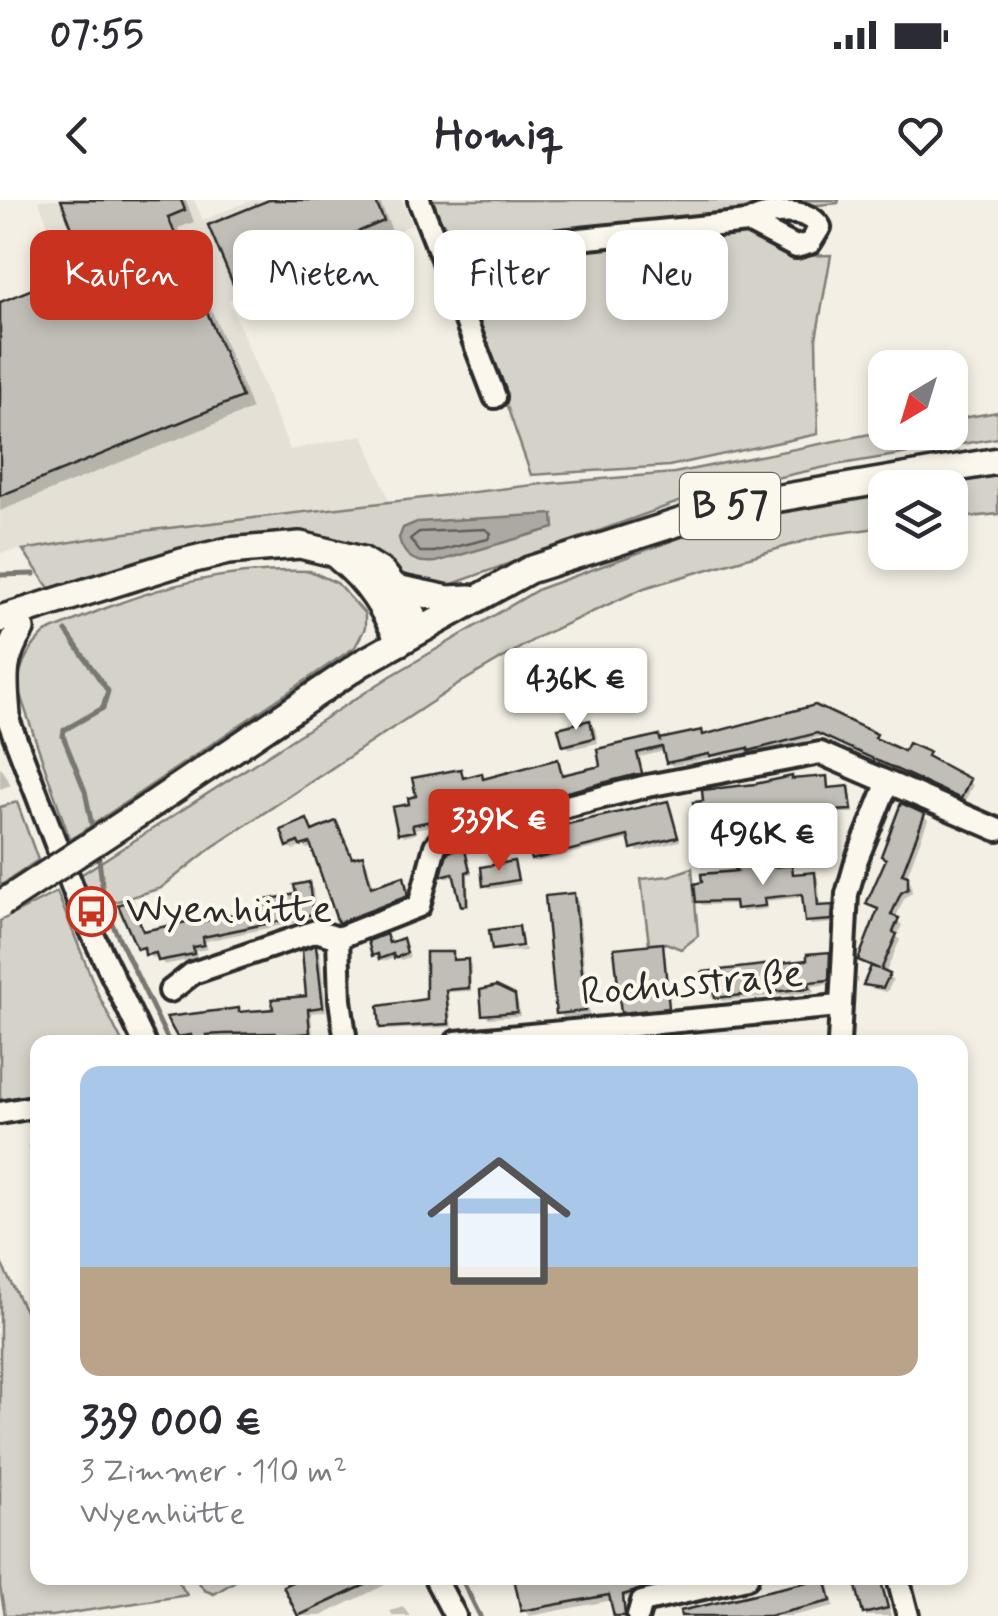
<!DOCTYPE html>
<html lang="de">
<head>
<meta charset="utf-8">
<style>
  :root { --surface:#fff; --page:#f2f2f3; --text:#2b2b33; --muted:#7c7c81; --line:#e1e1e2; --accent:#c8321e }
  body { margin:0; font-family:Mynerve,sans-serif; background:var(--page); color:var(--text); height:100vh; display:flex; flex-direction:column; font-size:38px; white-space:nowrap }
  * { box-sizing:border-box; margin:0 }
  p { font-size:32px; color:var(--muted) }
  .icon { flex:none; width:55px; height:55px; fill:none; stroke:currentColor; stroke-width:2; stroke-linecap:round; stroke-linejoin:round }
  .map { position:relative; flex:1; overflow:hidden }
  .panel { position:absolute; left:30px; top:835px; width:938px; height:550px; display:flex; flex-direction:column; background:var(--surface); border-radius:20px; box-shadow:0 5px 15px #0003 }
  .panel>* { flex:none }
  .top-card { position:absolute; left:30px; top:30px; width:940px; height:90px; display:flex; gap:20px }
  .needle { width:65px; rotate:218deg }
  .tools { position:absolute; left:868px; top:150px; display:grid; gap:20px }
  .tools a { display:grid; place-items:center; width:100px; height:100px; border-radius:20px; background:var(--surface); box-shadow:0 5px 15px #0003; font-size:50px }
  .price { position:absolute; translate:-50% -85px; padding:0 22px; border-radius:10px; background:#fff; color:#222; font-size:32px; line-height:65px; filter:drop-shadow(0 2px 5px #0008) }
  .price::after { content:''; position:absolute; left:50%; top:60px; width:30px; height:22px; margin-left:-15px; background:inherit; clip-path:polygon(0 0,100% 0,50% 100%) }
  .price.on { background:var(--accent); color:#fff }
  ul { padding:0; list-style:none }
  li { display:grid; align-content:center; gap:20px; height:530px; padding:0 50px }
  li+li { border-top:2px solid var(--line) }
  li span { display:grid; place-items:center; height:310px; border-radius:20px; color:#555 }
  li>.icon { margin-inline-start:auto }
  span .icon { width:180px; height:180px; fill:#fffc; stroke-width:1 }
  li b { font-size:42px }
  .pill { padding:0 35px; border-radius:20px; background:var(--surface); box-shadow:0 5px 15px #0003; font-size:35px; line-height:90px }
  .pill.on { background:var(--accent); color:#fff }
  .status { display:flex; justify-content:space-between; align-items:center; height:70px; padding:0 50px; background:var(--surface); direction:ltr }
  .status svg { height:28px; fill:currentColor }
  header { display:flex; justify-content:space-between; align-items:center; height:130px; padding:0 50px; background:var(--surface); font-size:45px; font-weight:700 }
  .map>svg:first-child { display:block }
  .built { fill:#e4e0d6 }
  .green { fill:#d5d2c9; stroke:#807e7a; stroke-width:2.5 }
  .water { fill:#aca9a2; stroke:#787772; stroke-width:2.5 }
  .shadow { fill:#0003 }
  .lines { fill:none; stroke-linecap:round; stroke-linejoin:round }
  .shore { stroke:#5f5d5b; stroke-width:2.5 }
  .stream { stroke:#787772; stroke-width:5 }
  .building { fill:#c0beb6; stroke:#2b2b2b; stroke-width:2.5 }
  .minor-casing { stroke:#2b2b2b; stroke-width:28 }
  .major-casing { stroke:#2b2b2b; stroke-width:32 }
  .minor { stroke:#fbf7ec; stroke-width:20 }
  .major { stroke:#fbf7ec; stroke-width:25 }
  .major-bridge-casing { stroke:#2b2b2b; stroke-width:32; stroke-linecap:butt }
  .major-bridge { stroke:#fbf7ec; stroke-width:25 }
  .labels { text-anchor:middle; dominant-baseline:central; stroke-width:8; stroke-linejoin:round; paint-order:stroke }
  .shield { fill:#fbf7ec; stroke:#696865; stroke-width:2.5 }
  .shield-label { font-size:38px; font-weight:bold; fill:#2b2b2b }
  .poi-label { font-size:40px; fill:#2b2b2b; stroke:#fbf7ec; text-anchor:start }
  .street-label { font-size:40px; fill:#2b2b2b; stroke:#fbf7ec }
</style>
</head>
<body>
<div class="status"><b>07:55</b><svg viewBox="0 0 49 12"><path d="M0 12V9h3v3zM5 12V6h3v6zM10 12V3h3v9zM15 12V0h3v12zM26 1h20v11H26zM47 4h2v5h-2z"/></svg></div>
<header><svg class="icon" aria-label="back" viewBox="0 0 24 24"><path d="M15 5l-7 7 7 7"/></svg>Homiq<svg class="icon" aria-label="heart" viewBox="0 0 24 24"><path d="M12 20l-8-8c-3-5 5-10 8-4 3-6 11-1 8 4z"/></svg></header>
<div class="map">
<svg width="998" height="1416" viewBox="0 0 998 1416">
  <rect width="100%" height="100%" fill="#f3efe4"/>
  <filter id="ink" filterUnits="userSpaceOnUse"><feTurbulence type="fractalNoise" baseFrequency=".01" numOctaves="2"/><feDisplacementMap in="SourceGraphic" scale="20" xChannelSelector="R" yChannelSelector="G"/><feConvolveMatrix kernelMatrix="1 2 1 2 8 2 1 2 1" color-interpolation-filters="sRGB"/></filter>
  <g filter="url(#ink)">
    <path class="built" d="M38 0H194L203 20 252 0H402L412 25 229 100 290 250 363 235 390 302 126 333 0 353V102L68 73Z"/>
    <g class="green">
      <path d="M431 0H839L838 3 470 39C447 34 440 22 431 0Z"/>
      <path d="M733 32 758 35 799 56 831 55 816 139 818 234 669 266 531 275 460 71 472 57Z"/>
      <path d="M998 212V238L830 266 695 296 447 386 419 388 347 344 331 337 306 334 51 391 23 350 126 333 542 284 674 273 885 231 950 232V220Z"/>
      <path d="M998 273V314L950 319V288H896Z"/>
      <path d="M885 289V327L825 335 644 388 540 436 462 482 211 648 161 688 92 709 79 676 391 476 539 389 737 317Z"/>
      <path d="M310 371 337 383 365 414V428L355 447 70 640 17 486C21 463 29 448 45 433 139 393 206 368 310 371Z"/>
      <path d="M17 602 38 660 0 686V607Z"/>
      <path d="M692 668 698 736 681 749 666 743 649 744 641 679 669 676Z"/>
      <path d="M57 692 98 794 122 842H38L37 903 0 911V721Z"/>
      <path d="M0 1061 37 1135 38 1378H176L187 1395 52 1416H5L0 1387Z"/>
      <path d="M196 1378H240L214 1394 204 1390Z"/>
    </g>
    <path class="water" d="M553 314 554 328 436 362C416 364 404 358 399 338L403 328 417 322Z"/>
    <g class="shadow">
      <path d="M63 0H186L194 22 178 28 252 209 0 311V105L90 68Z"/>
      <path d="M275 0H379L393 33 247 94 235 83Z"/>
      <path d="M815 508 875 536 924 569 930 557V561L973 585 965 601 823 536 755 553 714 557 672 566 665 551 640 557 644 577 562 598 558 593 457 614 458 620 415 629 416 634 404 637 400 633 412 606 460 572 466 580 481 576 486 581 557 562 564 577 602 568 662 541 701 532 706 537Z"/>
      <path d="M589 523 595 528 598 543 570 549 565 544Z"/>
      <path d="M1 567 11 585 0 589V568Z"/>
      <path d="M826 579 830 590 848 588 851 592 854 613 802 614 798 610 701 622 698 619 773 580Z"/>
      <path d="M668 604 672 608 680 641 638 652 631 639 537 662 533 658Z"/>
      <path d="M924 616 928 620 906 678 911 683 912 693 905 697 895 719 902 725 897 737 900 740 885 774 893 780 887 792 870 788 866 784 873 767 861 759 881 711 869 703Z"/>
      <path d="M306 622 313 633 336 624 354 660 362 658 367 663 374 689 403 679 408 684 411 700 345 726 340 722 314 647 307 649 304 646 293 650 289 645Z"/>
      <path d="M460 650 467 656 472 674H468L469 708 463 705 457 676 447 678 444 675Z"/>
      <path d="M513 664 521 684 490 689 486 684Z"/>
      <path d="M791 668 796 676 814 674 818 678 821 708 832 707 835 711V723L811 725 808 721 805 697 766 701 767 709 742 712 738 704 702 705 698 701 776 669Z"/>
      <path d="M309 685 313 689 316 718 206 741 207 749 196 751 197 758 164 765 159 756 152 758 139 747 131 703 145 733 193 726 265 709 299 696Z"/>
      <path d="M573 696 578 701 589 815 564 818 559 813Z"/>
      <path d="M386 737 391 745 402 741 410 757 401 760 397 757 386 761 379 759 375 755Z"/>
      <path d="M662 746 670 809 625 813 623 812Z"/>
      <path d="M316 748 320 752 326 811 311 813 313 837 282 840 279 836 248 839 245 836 194 842V839L184 840 179 835 241 814 276 811 309 798Z"/>
      <path d="M525 748 526 751 497 752Z"/>
      <path d="M452 754 456 762H467L471 765V791L448 792 452 827 386 830 383 827 428 801Z"/>
      <path d="M829 755 834 759 832 784 813 786 814 792 722 801 717 795 711 796 707 791Z"/>
      <path d="M514 797 518 802 520 816 489 818 484 814Z"/>
      <path d="M38 941V964L28 946Z"/>
      <path d="M306 1378H381L385 1385 321 1416H301L287 1387Z"/>
      <path d="M512 1378H581L582 1385 617 1378H694L696 1384 530 1416 523 1410 519 1391Z"/>
      <path d="M857 1378H882L891 1416H866Z"/>
      <path d="M824 1379 829 1384 834 1406 792 1416H689Z"/>
      <path d="M403 1407 410 1416H393L390 1411Z"/>
    </g>
    <g class="lines">
      <path class="shore" d="M485 329 491 333 488 339 434 352H420L410 339 419 332Z"/>
      <g class="stream">
        <path d="M0 375 34 374"/>
        <path d="M66 431 108 491 103 508 64 530 63 536 85 591 93 631"/>
        <path d="M98 651 105 709 169 842"/>
        <path d="M461 1378 480 1416"/>
      </g>
    </g>
    <g class="building">
      <path d="M61 0H181L185 10 168 17 242 197 0 296V102L87 67Z"/>
      <path d="M269 0H375L384 21 233 84 208 25Z"/>
      <path d="M815 505 877 534 875 538 904 551 908 543 929 552 927 556 970 579 961 599 817 533 749 551 748 548 710 556 709 554 666 563 662 547 637 553 642 573 555 595 554 590 454 610 455 616 412 625 414 631 398 634 392 607 409 604 408 598 416 596 412 578 461 569 463 578 482 573 483 579 558 559 562 575 600 566 597 549 659 535 661 542 660 539 702 530 703 535Z"/>
      <path d="M590 520 594 538 563 546 558 528Z"/>
      <path d="M792 576V579L827 576 828 588 849 586 852 610 810 612 796 611 795 607 695 620 693 602 703 601 702 590 755 584Z"/>
      <path d="M668 601 678 637 631 649 628 636 531 660 524 634Z"/>
      <path d="M901 603 925 614 902 674 908 676V689L901 693 891 715 899 718 893 732 897 734 881 770 890 774 883 788 863 785 871 766 879 769 858 760 878 709 866 704 886 659 881 656Z"/>
      <path d="M307 619 312 631 336 621 352 658 363 655 371 687 404 676 408 696 338 723 310 643 300 646 298 642 287 647 281 630Z"/>
      <path d="M460 647 461 650H465L470 671 466 672 467 705 461 706 453 673 441 676 447 653Z"/>
      <path d="M514 661 518 680 483 686 481 667Z"/>
      <path d="M773 663 774 667 792 665 793 674 815 672 818 706 833 705 832 720 805 722 802 694 764 698 765 706 736 709 735 701 696 702 694 684 702 682 701 674 737 671 732 667Z"/>
      <path d="M309 682 313 714 203 737 204 745 193 747 194 754 158 761 156 753 145 755 144 747 137 749 118 705 132 700 143 731 191 721 192 724 262 707 261 701 296 694 294 685Z"/>
      <path d="M574 693 586 811 556 814 545 696Z"/>
      <path d="M519 726 522 746 492 750 489 730Z"/>
      <path d="M386 734 389 743 403 738 407 753 394 758 393 754 379 759 378 754 372 756 368 741Z"/>
      <path d="M663 743 669 808 621 813 614 748Z"/>
      <path d="M316 745 323 807 308 809 310 833 276 836 275 833 223 834 206 835 207 842H192L191 835 177 837 166 817 239 808V812L273 809 272 799 306 796 302 750Z"/>
      <path d="M426 752H453V760L468 759 469 788 446 790 449 824 380 828 378 806 426 799Z"/>
      <path d="M830 752 829 780 809 782 810 788 715 798 714 791 704 792 702 772 807 760V754Z"/>
      <path d="M496 786 515 795 517 812 482 815 480 790Z"/>
      <path d="M300 1378H380L298 1416 283 1386Z"/>
      <path d="M514 1378H658L659 1384 623 1395 625 1416H614L609 1395 521 1411Z"/>
      <path d="M825 1378 831 1401 769 1416H681L680 1411Z"/>
      <path d="M854 1378H880L888 1408 863 1414Z"/>
    </g>
    <g class="lines">
      <defs>
        <g id="minor">
          <path d="M419 0 440 53 748 22C767 11 807 6 820 27L810 43 796 47 748 22"/>
          <path d="M440 53 495 197"/>
          <path d="M1 501 82 712 144 842"/>
          <path d="M170 791 193 773 316 731 338 738"/>
          <path d="M346 842 340 800 338 738 419 706 435 646 443 637 647 586 820 553 998 630"/>
          <path d="M456 842 839 806"/>
          <path d="M839 842 847 694 857 659 887 584"/>
          <path d="M0 913 38 906"/>
          <path d="M435 1378 455 1416"/>
          <path d="M898 1378 908 1416"/>
          <path d="M638 1416 642 1402 747 1378"/>
        </g>
        <g id="major">
          <path d="M340 359C369 382 384 409 400 442"/>
          <path d="M396 388 448 399 470 398"/>
          <path d="M0 419 182 362 228 351 300 345 362 360 383 373 404 399 420 429"/>
          <path d="M7 515C4 478 1 461 21 429"/>
          <path d="M138 614 362 463 529 370 727 307 998 261"/>
        </g>
      </defs>
      <use href="#minor" class="minor-casing"/>
      <use href="#major" class="major-casing"/>
      <use href="#minor" class="minor"/>
      <use href="#major" class="major"/>
      <defs>
        <path id="major-bridge" d="M1 704 138 614"/>
      </defs>
      <use href="#major-bridge" class="major-bridge-casing"/>
      <use href="#major-bridge" class="major-bridge"/>
    </g>
  </g>
  <defs>
    <symbol id="bus-ring" viewBox="-11 -11 22 22"><circle r="9.5" fill="#fbf7ec" stroke="#c8321e" stroke-width="1.5"/><path d="M-5-6H5V4H4V6H2V4H-2V6H-4V4H-5ZM-3.5-4V0h7V-4ZM-3.5 1.2v1.5H-2V1.2ZM2 1.2v1.5H3.5V1.2Z" fill="#c8321e"/></symbol>
  </defs>
  <g fill-rule="evenodd">
    <use href="#bus-ring" x="64" y="684" width="55" height="55"/>
  </g>
  <g class="labels">
    <rect class="shield" x="680" y="273" width="100" height="66" rx="8"/>
    <g class="shield-label">
      <text x="730" y="306">B 57</text>
    </g>
    <g class="poi-label">
      <text x="126" y="711">Wyenhütte</text>
    </g>
    <g class="street-label">
      <text transform="translate(692 784) rotate(-5)">Rochusstraße</text>
    </g>
  </g>
</svg>
<div class="tools">
<a><svg class="needle" viewBox="-14 -14 28 28"><path d="M0-13l5 13h-10z" fill="#e53935"/><path d="M0 13l5-13h-10z" fill="#7c7c81"/></svg></a>
<a><svg class="icon" aria-label="layers" viewBox="0 0 24 24"><path d="M12 4l9 5-9 5-9-5zM3 14l9 5 9-5"/></svg></a>
</div>
<b class="price" style="left:576px;top:533px">436K €</b>
<b class="price on" style="left:499px;top:674px">339K €</b>
<b class="price" style="left:763px;top:688px">496K €</b>
<div class="top-card">
<a class="pill on">Kaufen</a>
<a class="pill">Mieten</a>
<a class="pill">Filter</a>
<a class="pill">Neu</a>
</div>
<section class="panel">
<ul>
<li><span style="background:linear-gradient(#a9c7e8 65%,#b9a48a 0)"><svg class="icon" aria-label="home" viewBox="0 0 24 24"><path d="M3 11l9-7 9 7M6 9v11h12V9"/></svg></span><div><b>339 000 €</b><p>3 Zimmer · 110 m²</p><p>Wyenhütte</p></div></li>
</ul>
</section>
</div>
</body>
</html>
